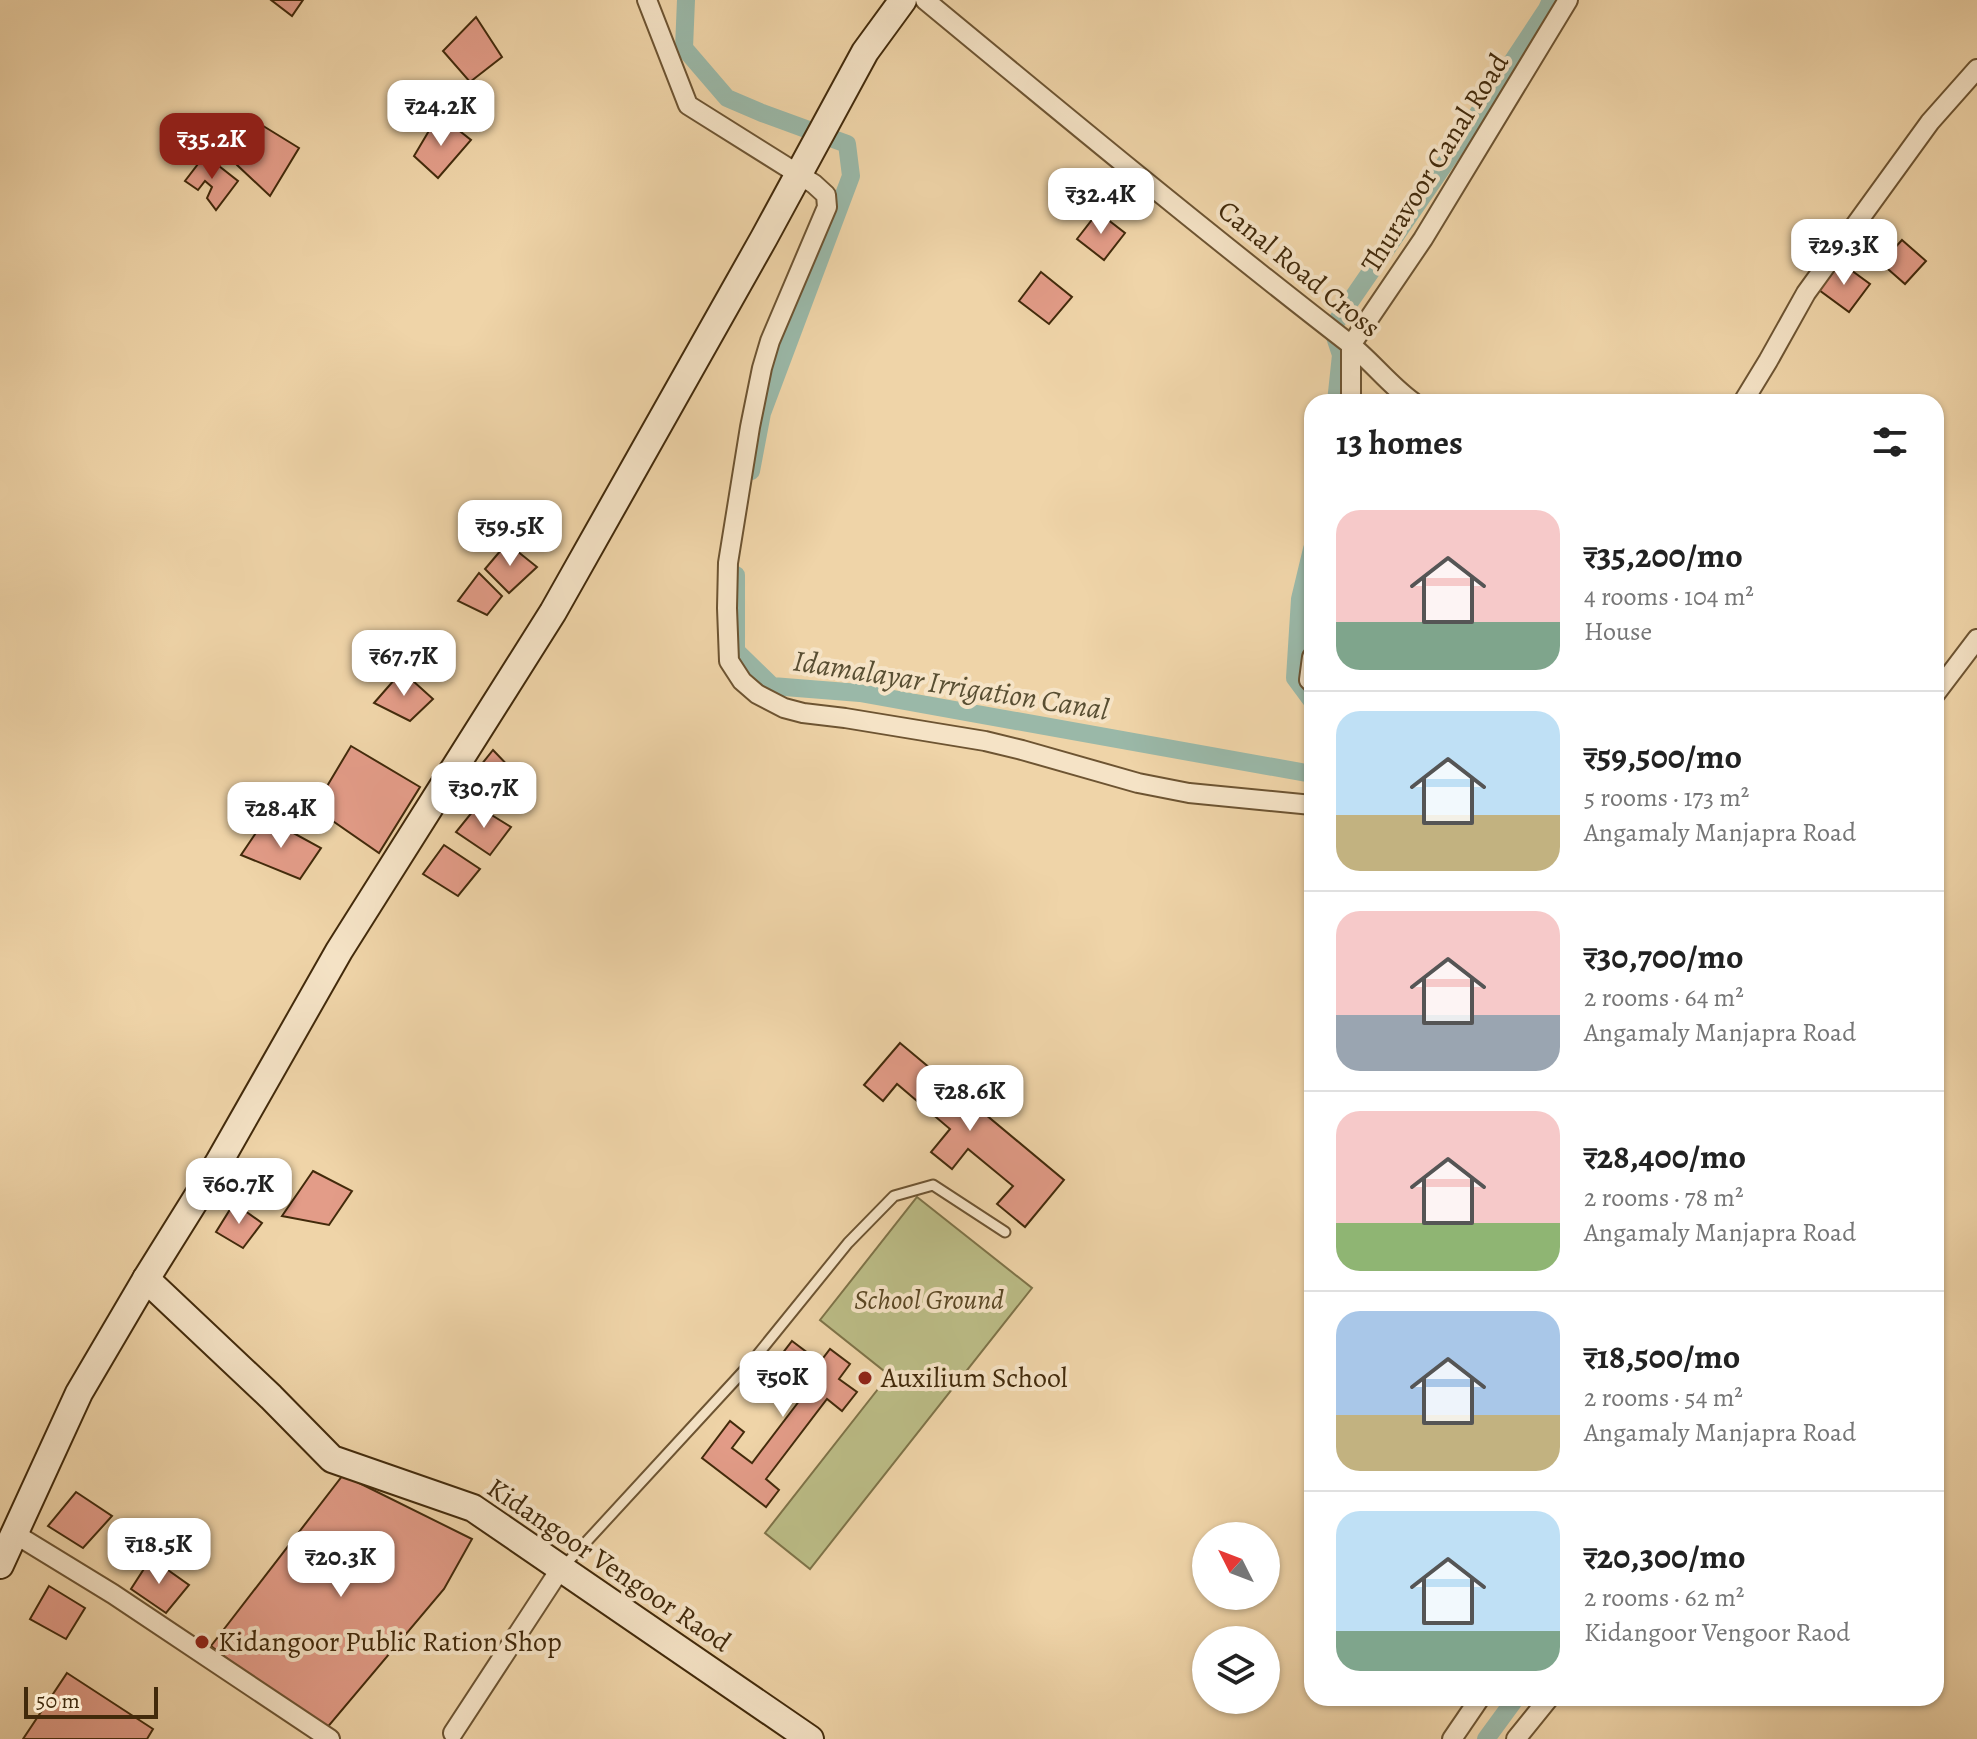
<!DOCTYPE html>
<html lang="en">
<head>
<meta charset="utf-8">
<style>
  :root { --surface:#fff; --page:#f6f6f6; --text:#222; --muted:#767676; --line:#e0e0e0; --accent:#8f2418 }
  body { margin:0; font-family:Alegreya,serif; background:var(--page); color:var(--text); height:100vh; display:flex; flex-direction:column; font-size:30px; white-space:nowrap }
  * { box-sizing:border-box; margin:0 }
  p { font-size:26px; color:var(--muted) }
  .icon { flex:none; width:44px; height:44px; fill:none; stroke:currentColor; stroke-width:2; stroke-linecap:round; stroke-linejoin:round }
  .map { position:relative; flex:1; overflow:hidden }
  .sheet { position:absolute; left:1304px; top:394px; width:640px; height:1312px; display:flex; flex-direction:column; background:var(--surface); border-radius:24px; box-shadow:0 2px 6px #0004 }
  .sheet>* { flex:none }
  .needle { width:52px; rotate:312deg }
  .fabs { position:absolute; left:1192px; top:1522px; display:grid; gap:16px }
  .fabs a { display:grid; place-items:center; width:88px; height:88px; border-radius:50%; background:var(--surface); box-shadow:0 2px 6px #0004; font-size:40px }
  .scale { position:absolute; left:24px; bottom:20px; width:134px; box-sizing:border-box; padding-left:8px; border:4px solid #422a0b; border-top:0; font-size:22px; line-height:28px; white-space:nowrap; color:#422a0b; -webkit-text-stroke:6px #f5e3c6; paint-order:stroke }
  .price { position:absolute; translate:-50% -68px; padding:0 18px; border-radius:16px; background:#fff; color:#222; font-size:26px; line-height:52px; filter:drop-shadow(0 2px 4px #0008) }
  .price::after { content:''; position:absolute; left:50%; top:48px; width:24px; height:18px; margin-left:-12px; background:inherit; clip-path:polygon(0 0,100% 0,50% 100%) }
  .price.selected { background:var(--accent); color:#fff }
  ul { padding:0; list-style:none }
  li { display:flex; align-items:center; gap:24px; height:200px; padding:0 32px }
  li+li { border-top:2px solid var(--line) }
  li span { display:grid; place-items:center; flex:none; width:224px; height:160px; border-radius:24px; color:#555 }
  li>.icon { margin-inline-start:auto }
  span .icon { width:96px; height:96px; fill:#fffc; stroke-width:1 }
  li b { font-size:34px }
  h2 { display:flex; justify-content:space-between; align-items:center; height:96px; padding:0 32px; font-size:34px }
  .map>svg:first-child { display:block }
  .green { fill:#bbbc86; stroke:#7e7348; stroke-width:2 }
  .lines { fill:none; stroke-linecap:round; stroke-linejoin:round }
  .canal { stroke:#9ab8a8; stroke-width:18 }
  .building { fill:#e39c88; stroke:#422a0b; stroke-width:2 }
  .lane-casing { stroke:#6d5432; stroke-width:13 }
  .street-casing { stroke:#6d5432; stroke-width:22 }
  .secondary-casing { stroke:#422a0b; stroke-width:30 }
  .lane { stroke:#f5e3c6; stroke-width:9 }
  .street { stroke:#f5e3c6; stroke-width:18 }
  .secondary { stroke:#f5e3c6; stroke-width:26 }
  .poi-dot { fill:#8f2418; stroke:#f5e3c6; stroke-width:3 }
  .labels { text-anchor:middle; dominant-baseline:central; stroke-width:8; stroke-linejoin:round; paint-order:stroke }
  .street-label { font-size:28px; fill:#422a0b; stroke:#f5e3c6 }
  .park-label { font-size:28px; font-style:italic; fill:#5a4724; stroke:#f5e3c6 }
  .poi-label { font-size:28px; fill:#422a0b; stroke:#f5e3c6; text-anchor:start }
  .water-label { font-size:30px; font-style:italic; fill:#584e32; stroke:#f5e3c6 }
</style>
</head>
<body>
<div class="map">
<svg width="1977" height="1739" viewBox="0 0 1977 1739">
  <rect width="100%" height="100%" fill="#efd4a8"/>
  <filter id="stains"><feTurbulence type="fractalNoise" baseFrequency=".0025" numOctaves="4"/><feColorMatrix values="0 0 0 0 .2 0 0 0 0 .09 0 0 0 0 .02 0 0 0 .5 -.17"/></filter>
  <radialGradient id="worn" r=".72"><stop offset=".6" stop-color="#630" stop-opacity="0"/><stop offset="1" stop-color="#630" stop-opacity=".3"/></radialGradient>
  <path class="green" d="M917 1197 1032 1288 810 1569 765 1533 889 1375 820 1320Z"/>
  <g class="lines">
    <g class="canal">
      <path d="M686 0 684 48 727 98 762 113 847 144 851 176 762 413 751 471"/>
      <path d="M1336 402 1341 355 1332 328 1444 165 1547 9 1551 0"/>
      <path d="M1312 549 1300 599 1295 678 1312 701"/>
      <path d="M736 575V651L772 686 860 693 1312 774"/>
      <path d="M1486 1739 1516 1698"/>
    </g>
  </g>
  <g class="building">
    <path d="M271 0H303L292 16Z"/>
    <path d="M476 17 502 57 470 82 443 51Z"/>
    <path d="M447 121 471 140 438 178 414 156 433 124 442 131Z"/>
    <path d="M260 124 299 148 270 196 237 165Z"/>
    <path d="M205 155 238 181 216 210 207 198 212 187 205 181 198 190 185 181Z"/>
    <path d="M1098 212 1125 233 1104 260 1077 239Z"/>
    <path d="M1902 240 1926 261 1905 284 1881 263Z"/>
    <path d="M1840 262 1870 284 1849 312 1819 290Z"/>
    <path d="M1041 272 1072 297 1049 324 1019 301Z"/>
    <path d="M507 543 537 567 509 593 485 569Z"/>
    <path d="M479 573 502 596 487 615 458 601Z"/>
    <path d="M402 671 433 699 410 721 374 703Z"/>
    <path d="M351 746 420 787 379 853 314 808Z"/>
    <path d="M493 750 515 773 489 792 473 775Z"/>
    <path d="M477 806 511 827 490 855 456 832Z"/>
    <path d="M266 818 321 848 300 879 241 855Z"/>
    <path d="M444 845 480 869 458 896 423 874Z"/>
    <path d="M900 1043 1064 1180 1025 1227 997 1204 1013 1186 968 1149 952 1169 931 1152 950 1129 897 1084 883 1101 864 1085Z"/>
    <path d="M313 1171 352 1191 329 1225 282 1216Z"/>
    <path d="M234 1203 262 1223 243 1248 216 1232Z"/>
    <path d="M792 1341 820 1362 830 1349 850 1364 839 1379 857 1392 842 1411 827 1399 766 1479 779 1490 766 1507 702 1458 730 1421 744 1432 732 1448 752 1463 806 1392 788 1378 777 1392 762 1380Z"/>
    <path d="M343 1475 472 1539 444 1589 326 1729 265 1688 211 1646Z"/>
    <path d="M76 1492 112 1516 83 1548 48 1526Z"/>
    <path d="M151 1558 189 1585 166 1613 131 1589Z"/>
    <path d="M49 1586 85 1608 66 1639 30 1619Z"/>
    <path d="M67 1673 153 1729 147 1739H23Z"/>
  </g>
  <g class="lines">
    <defs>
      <path id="lane" d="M564 1566 750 1364 848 1243 894 1196 933 1185 1005 1232"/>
      <g id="street">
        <path d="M647 0 688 105 814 184 826 195 827 207 770 341 762 368 750 427 728 563 727 608 729 661 742 681 757 694 784 708 803 713 845 718 985 741 1022 750 1138 783 1189 793 1312 805"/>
        <path d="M925 0C1064 115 1203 230 1346 341 1370 359 1388 384 1413 402"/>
        <path d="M1351 402V345L1423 239 1568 0"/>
        <path d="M1743 402 1768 361 1806 293 1930 122 1977 69"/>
        <path d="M1312 657 1309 680 1312 683"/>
        <path d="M1936 693 1977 639"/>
        <path d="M15 1534 113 1594 330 1739"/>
        <path d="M453 1733 561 1568"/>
        <path d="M1452 1739 1480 1698"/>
        <path d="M1516 1739 1549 1698"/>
      </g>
      <g id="secondary">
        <path d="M146 1279 271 1397 332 1459 473 1508 810 1739"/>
        <path d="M0 1565 79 1393 146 1279 219 1162 339 951 553 612 764 238 865 52 903 0"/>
      </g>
    </defs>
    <use href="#lane" class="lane-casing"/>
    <use href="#street" class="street-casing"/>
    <use href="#secondary" class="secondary-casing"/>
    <use href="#lane" class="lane"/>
    <use href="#street" class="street"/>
    <use href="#secondary" class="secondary"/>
  </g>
  <g class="poi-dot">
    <circle cx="865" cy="1378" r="8"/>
    <circle cx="202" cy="1642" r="8"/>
  </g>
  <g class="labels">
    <g class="street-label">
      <text transform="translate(1435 163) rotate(-58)">Thuravoor Canal Road</text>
      <text transform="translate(1299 269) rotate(39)">Canal Road Cross</text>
      <text transform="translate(609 1565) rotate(34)">Kidangoor Vengoor Raod</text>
    </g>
    <g class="park-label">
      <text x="929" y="1300">School Ground</text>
    </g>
    <g class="poi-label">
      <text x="881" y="1378">Auxilium School</text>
      <text x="218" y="1642">Kidangoor Public Ration Shop</text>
    </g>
    <g class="water-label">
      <text transform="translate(951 685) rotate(9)">Idamalayar Irrigation Canal</text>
    </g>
  </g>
  <rect width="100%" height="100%" filter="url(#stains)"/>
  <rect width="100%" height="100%" fill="url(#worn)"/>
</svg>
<div class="fabs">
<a><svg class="needle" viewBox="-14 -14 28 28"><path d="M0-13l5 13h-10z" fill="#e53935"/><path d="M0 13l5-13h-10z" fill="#767676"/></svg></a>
<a><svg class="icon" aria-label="layers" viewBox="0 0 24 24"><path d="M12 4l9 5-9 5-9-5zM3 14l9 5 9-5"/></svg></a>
</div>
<div class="scale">50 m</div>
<b class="price" style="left:441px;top:148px">₹24.2K</b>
<b class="price selected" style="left:212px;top:181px">₹35.2K</b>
<b class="price" style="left:1101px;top:236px">₹32.4K</b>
<b class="price" style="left:1844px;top:287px">₹29.3K</b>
<b class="price" style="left:510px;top:568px">₹59.5K</b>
<b class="price" style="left:404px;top:698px">₹67.7K</b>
<b class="price" style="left:484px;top:830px">₹30.7K</b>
<b class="price" style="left:281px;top:850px">₹28.4K</b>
<b class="price" style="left:970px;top:1133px">₹28.6K</b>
<b class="price" style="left:239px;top:1226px">₹60.7K</b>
<b class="price" style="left:783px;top:1419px">₹50K</b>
<b class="price" style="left:159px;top:1586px">₹18.5K</b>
<b class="price" style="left:341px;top:1599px">₹20.3K</b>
<section class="sheet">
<h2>13 homes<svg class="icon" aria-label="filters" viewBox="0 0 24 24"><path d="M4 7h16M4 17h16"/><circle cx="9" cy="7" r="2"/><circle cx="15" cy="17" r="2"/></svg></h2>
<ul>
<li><span style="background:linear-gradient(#f6c9c9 70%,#7fa58c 0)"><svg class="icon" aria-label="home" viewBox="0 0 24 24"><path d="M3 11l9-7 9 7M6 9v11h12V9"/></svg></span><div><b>₹35,200/mo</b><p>4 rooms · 104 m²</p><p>House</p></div></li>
<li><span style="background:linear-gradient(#bfe0f5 65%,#c2b280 0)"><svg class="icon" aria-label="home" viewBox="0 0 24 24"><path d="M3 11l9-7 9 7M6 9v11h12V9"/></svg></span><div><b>₹59,500/mo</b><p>5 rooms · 173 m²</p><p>Angamaly Manjapra Road</p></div></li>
<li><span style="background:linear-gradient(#f6c9c9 65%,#9aa5b1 0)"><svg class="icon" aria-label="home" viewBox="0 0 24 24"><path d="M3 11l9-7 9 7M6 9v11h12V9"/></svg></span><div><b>₹30,700/mo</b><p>2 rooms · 64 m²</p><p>Angamaly Manjapra Road</p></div></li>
<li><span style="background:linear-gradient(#f6c9c9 70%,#8fb573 0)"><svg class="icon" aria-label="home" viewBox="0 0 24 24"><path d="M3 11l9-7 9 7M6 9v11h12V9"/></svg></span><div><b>₹28,400/mo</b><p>2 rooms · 78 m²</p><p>Angamaly Manjapra Road</p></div></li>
<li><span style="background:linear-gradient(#a9c7e8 65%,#c2b280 0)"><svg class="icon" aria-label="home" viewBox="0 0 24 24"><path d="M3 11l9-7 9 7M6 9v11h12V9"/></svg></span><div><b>₹18,500/mo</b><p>2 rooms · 54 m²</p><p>Angamaly Manjapra Road</p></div></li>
<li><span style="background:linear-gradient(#bfe0f5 75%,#7fa58c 0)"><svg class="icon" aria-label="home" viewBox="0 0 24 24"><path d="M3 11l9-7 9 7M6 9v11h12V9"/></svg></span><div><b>₹20,300/mo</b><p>2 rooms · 62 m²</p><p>Kidangoor Vengoor Raod</p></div></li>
</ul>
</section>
</div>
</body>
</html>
